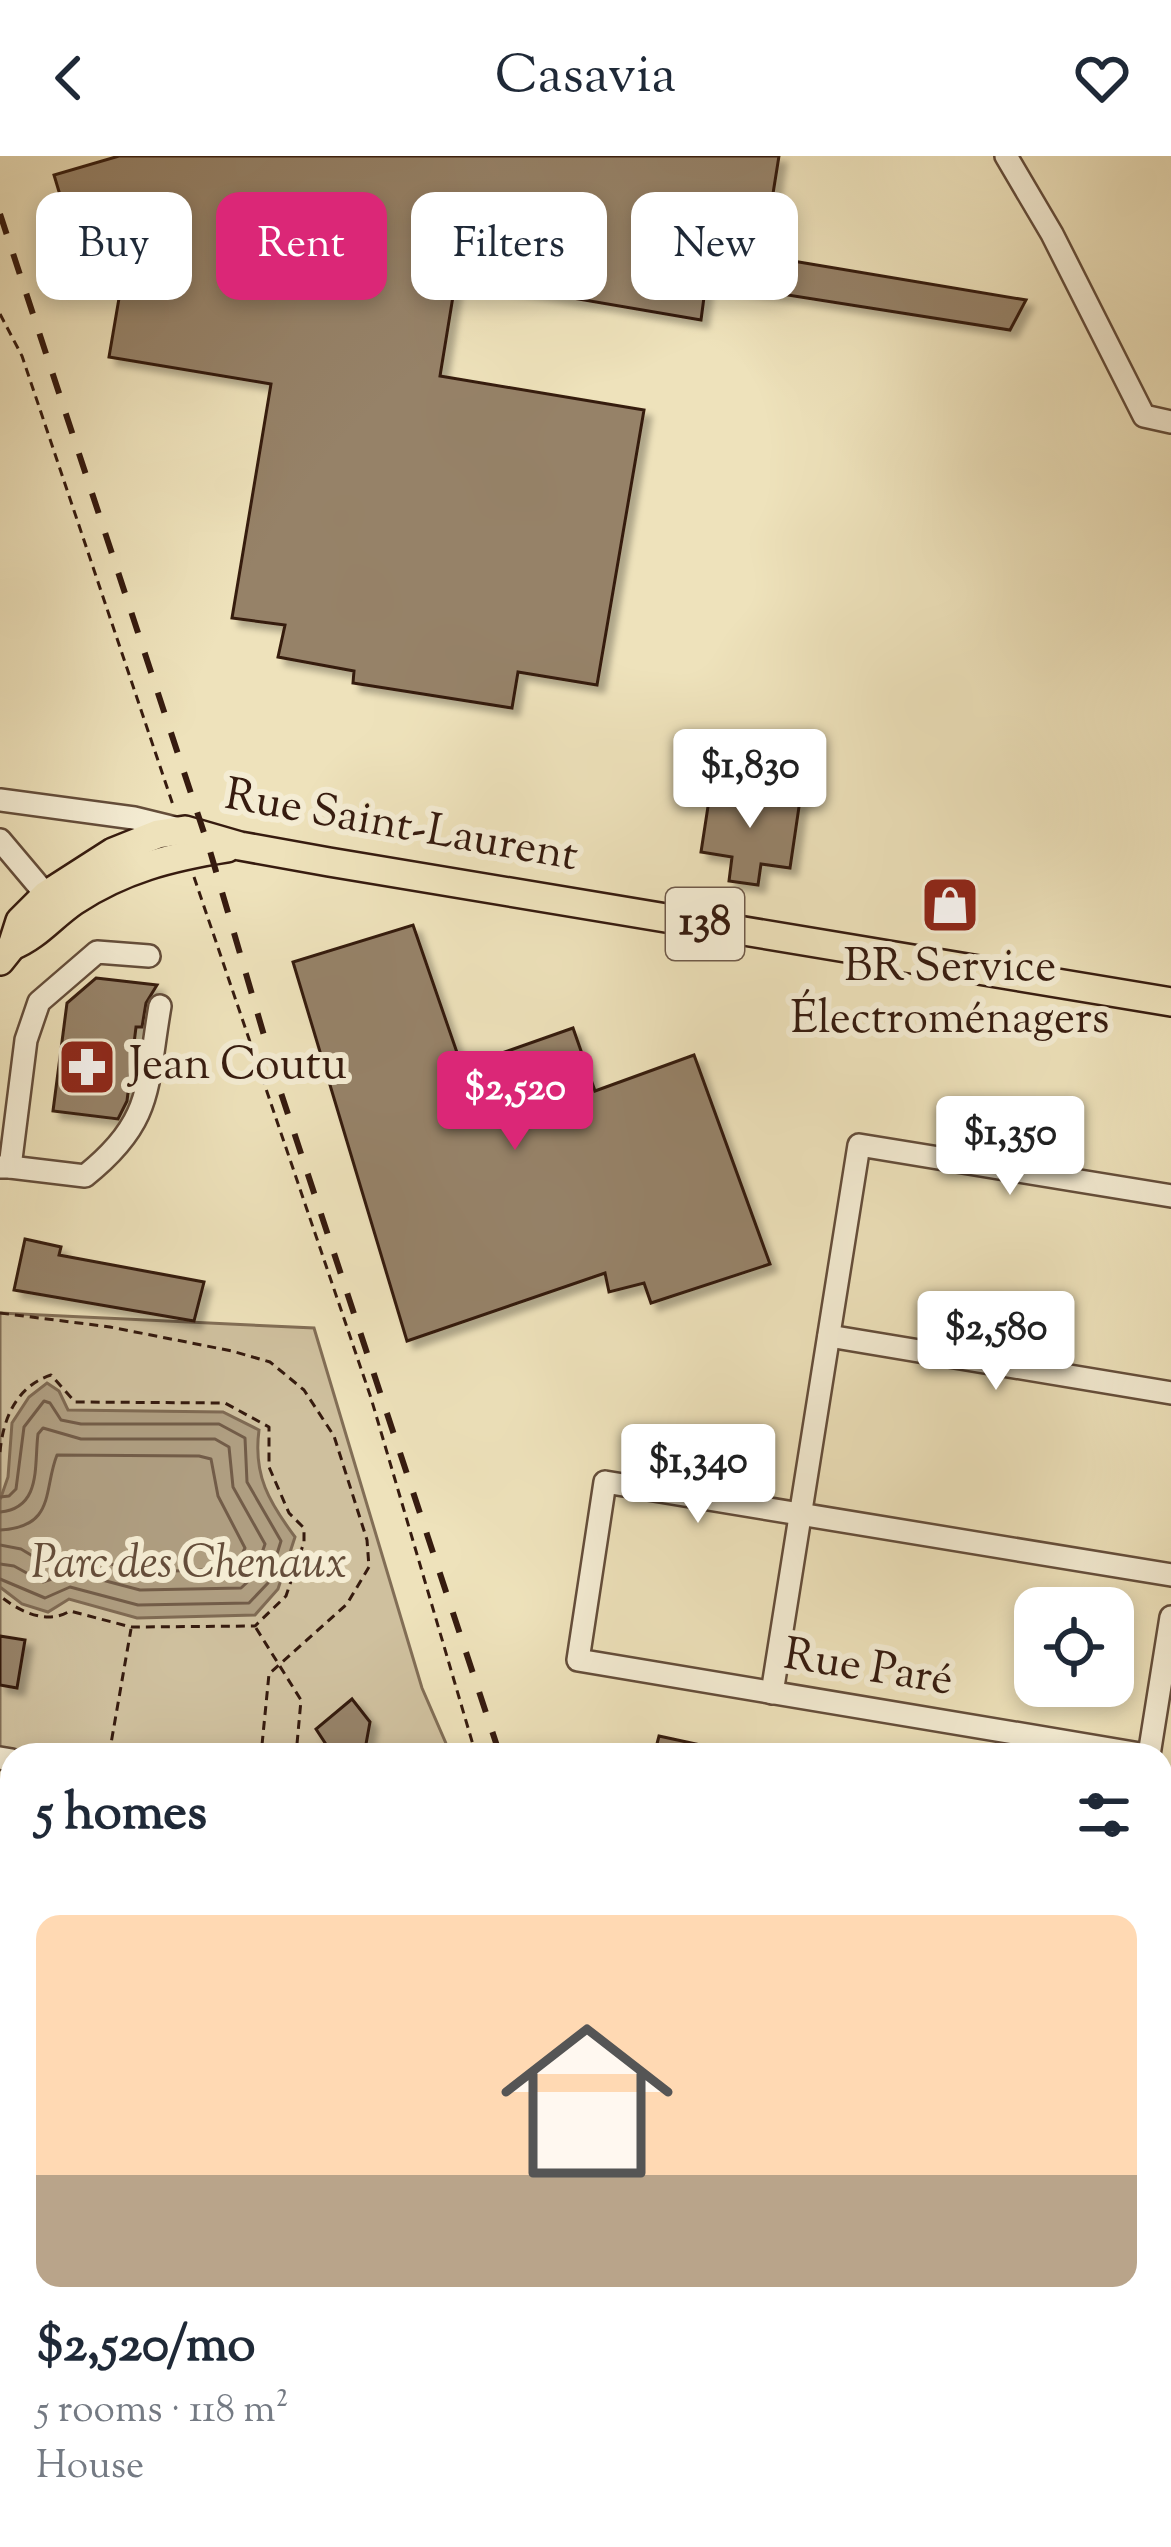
<!DOCTYPE html>
<html lang="en">
<head>
<meta charset="utf-8">
<style>
  :root { --surface:#fff; --page:#f6f6f7; --text:#1f2937; --muted:#747a83; --accent:#db2777 }
  body { margin:0; font-family:"Sorts Mill Goudy",serif; background:var(--page); color:var(--text); height:100vh; display:flex; flex-direction:column; font-size:45px; white-space:nowrap }
  * { box-sizing:border-box; margin:0 }
  p { font-size:39px; color:var(--muted) }
  .icon { flex:none; width:66px; height:66px; fill:none; stroke:currentColor; stroke-width:2; stroke-linecap:round; stroke-linejoin:round }
  .map { position:relative; flex:1; overflow:hidden }
  .sheet { position:absolute; left:0px; top:1587px; width:1173px; height:804px; display:flex; flex-direction:column; background:var(--surface); border-radius:36px 36px 0 0; box-shadow:0 6px 18px #0003 }
  .sheet>* { flex:none }
  .banner { position:absolute; left:36px; top:36px; width:1101px; height:108px; display:flex; gap:24px }
  .tools { position:absolute; left:1014px; top:1431px; display:grid; gap:24px }
  .tools a { display:grid; place-items:center; width:120px; height:120px; border-radius:24px; background:var(--surface); box-shadow:0 6px 18px #0003; font-size:60px }
  .price { position:absolute; translate:-50% -102px; padding:0 27px; border-radius:12px; background:#fff; color:#222; font-size:39px; line-height:78px; filter:drop-shadow(0 3px 6px #0008) }
  .price::after { content:''; position:absolute; left:50%; top:72px; width:36px; height:27px; margin-left:-18px; background:inherit; clip-path:polygon(0 0,100% 0,50% 100%) }
  .price.active { background:var(--accent); color:#fff }
  ul { padding:0; list-style:none }
  li { display:grid; align-content:center; gap:24px; height:636px; padding:0 36px }
  li span { display:grid; place-items:center; height:372px; border-radius:24px; color:#555 }
  li>.icon { margin-inline-start:auto }
  span .icon { width:216px; height:216px; fill:#fffc; stroke-width:1 }
  li b { font-size:51px }
  h2 { display:flex; justify-content:space-between; align-items:center; height:144px; padding:0 36px; font-size:51px }
  .pill { padding:0 42px; border-radius:24px; background:var(--surface); box-shadow:0 6px 18px #0003; font-size:42px; line-height:108px }
  .pill.active { background:var(--accent); color:#fff }
  header { display:flex; justify-content:space-between; align-items:center; height:156px; padding:0 36px; background:var(--surface); font-size:54px; font-weight:600 }
  .map>svg:first-child { display:block }
  .green { fill:#cfc09e; stroke:#826e56; stroke-width:3 }
  .water { fill:#af9e81; stroke:#7f6a53; stroke-width:3 }
  .lines { fill:none; stroke-linecap:round; stroke-linejoin:round }
  .shore { stroke:#725c48; stroke-width:3 }
  .building { fill:#968268; stroke:#361b0f; stroke-width:3; filter:url(#shadow) }
  .minor-casing { stroke:#644d3a; stroke-width:26 }
  .major-casing { stroke:#361b0f; stroke-width:32 }
  .path { stroke:#361b0f; stroke-width:3; stroke-dasharray:9 6; stroke-linecap:butt }
  .minor { stroke:#f4ecd3; stroke-width:21 }
  .major { stroke:#eee2bb; stroke-width:27 }
  .rail { stroke:#361b0f; stroke-width:6; stroke-dasharray:21 21; stroke-linecap:butt }
  .labels { text-anchor:middle; dominant-baseline:central; stroke-width:12; stroke-linejoin:round; paint-order:stroke }
  .shield { fill:#f4ecd3; stroke:#6f5a4a; stroke-width:3 }
  .shield-label { font-size:42px; font-weight:bold; fill:#361b0f }
  .street-label { font-size:45px; fill:#361b0f; stroke:#f4ecd3 }
  .poi-label { font-size:45px; fill:#361b0f; stroke:#f4ecd3 }
  .park-label { font-size:45px; font-style:italic; fill:#644d3a; stroke:#f4ecd3 }
</style>
</head>
<body>
<header><svg class="icon" aria-label="back" viewBox="0 0 24 24"><path d="M15 5l-7 7 7 7"/></svg>Casavia<svg class="icon" aria-label="heart" viewBox="0 0 24 24"><path d="M12 20l-8-8c-3-5 5-10 8-4 3-6 11-1 8 4z"/></svg></header>
<div class="map">
<svg width="1171" height="2391" viewBox="0 0 1171 2391">
  <defs>
    <filter id="shadow"><feDropShadow dx="7" dy="7" stdDeviation="3" flood-color="#0004"/></filter>
  </defs>
  <rect width="100%" height="100%" fill="#eee2bb"/>
  <filter id="stains"><feTurbulence type="fractalNoise" baseFrequency=".00167" numOctaves="4"/><feColorMatrix values="0 0 0 0 .2 0 0 0 0 .09 0 0 0 0 .02 0 0 0 .5 -.17"/></filter>
  <radialGradient id="worn" r=".72"><stop offset=".6" stop-color="#630" stop-opacity="0"/><stop offset="1" stop-color="#630" stop-opacity=".3"/></radialGradient>
  <path class="green" d="M0 1157 314 1172 422 1532 451 1599 0 1598Z"/>
  <path class="water" d="M47 1227 59 1235 68 1254 223 1256 259 1274C253 1319 269 1346 295 1381L278 1433 255 1459 137 1462 69 1443 48 1456 22 1448 0 1431V1344L8 1321 12 1267 29 1241Z"/>
  <g class="lines">
    <g class="shore">
      <path d="M0 1341 9 1340 16 1333 24 1271 44 1245 50 1247 61 1264 81 1268H219L245 1282 247 1326 281 1385 268 1427 249 1447 138 1449 70 1431 45 1442 0 1423"/>
      <path d="M0 1356C42 1352 34 1309 38 1278L43 1272 81 1283H215L229 1291 233 1331 265 1388 254 1420 241 1432 140 1434 72 1416 43 1426 14 1410 0 1408"/>
      <path d="M0 1374C56 1371 43 1334 57 1299L199 1300 211 1303 218 1340 245 1392 235 1413 141 1416 73 1398 41 1405 21 1393 0 1389"/>
    </g>
  </g>
  <g class="building">
    <path d="M119 0H779L763 100 1026 144 1010 174 706 126 701 164 456 122 440 220 644 254 597 529 518 516 512 552 353 527 354 515 278 501 285 469 232 462 271 228 109 201 124 113 85 122 54 19Z"/>
    <path d="M711 631 800 644 790 712 761 708 758 729 729 725 732 701 701 696Z"/>
    <path d="M413 769 462 911 573 872 595 935 694 899 770 1108 651 1147 644 1127 609 1136 605 1117 407 1185 293 806Z"/>
    <path d="M96 822 157 829 146 847 142 871H136L127 945 118 963 53 955 67 847Z"/>
    <path d="M25 1083 61 1091 59 1099 204 1126 194 1165 14 1134Z"/>
    <path d="M0 1480 25 1484 17 1532 0 1529Z"/>
    <path d="M352 1543 370 1566 364 1599H333L316 1573Z"/>
    <path d="M659 1580 719 1593V1599H654Z"/>
  </g>
  <g class="lines">
    <defs>
      <g id="minor">
        <path d="M1006 0 1052 78 1144 260 1171 266"/>
        <path d="M0 644 134 662 179 673"/>
        <path d="M0 684 54 748"/>
        <path d="M0 1011H10L26 884 39 846 97 796 149 800"/>
        <path d="M10 1011 85 1020C154 965 146 931 160 850"/>
        <path d="M829 1180 1171 1237"/>
        <path d="M772 1537 859 989 1171 1040"/>
        <path d="M1146 1599 578 1504 605 1326 1171 1419"/>
        <path d="M1149 1599 1171 1461"/>
        <path d="M0 1602 12 1604"/>
        <path d="M1161 1801 1171 1802"/>
        <path d="M0 1815 12 1817"/>
        <path d="M1161 2008 1171 2010"/>
        <path d="M0 2013 12 2015"/>
        <path d="M1161 2123 1171 2127"/>
        <path d="M0 2205 12 2207"/>
        <path d="M1161 2364 1171 2361"/>
        <path d="M323 2379 328 2391"/>
        <path d="M635 2379 640 2391"/>
        <path d="M928 2379 931 2391"/>
        <path d="M226 2391 252 2379"/>
        <path d="M1028 2391 1079 2379"/>
      </g>
      <g id="major">
        <path d="M12 790C37 780 52 760 74 745 123 713 170 701 227 692"/>
        <path d="M0 805 12 790 20 765 46 739 113 696 158 678 185 674 240 690 329 706 1171 846"/>
      </g>
    </defs>
    <use href="#minor" class="minor-casing"/>
    <use href="#major" class="major-casing"/>
    <g class="path">
      <path d="M0 158 22 200 173 649"/>
      <path d="M194 721 371 1242 476 1599"/>
      <path d="M0 1157 110 1171 232 1195 270 1206 304 1234 334 1280 367 1384 369 1411 347 1448 269 1518 261 1599"/>
      <path d="M0 1296C3 1262 17 1230 51 1219L75 1246 225 1247 269 1271V1311L289 1357 304 1372V1386L286 1440 255 1470 131 1471 70 1455C47 1469 20 1456 0 1440"/>
      <path d="M256 1472 301 1544 296 1599"/>
      <path d="M109 1599 131 1473"/>
    </g>
    <use href="#minor" class="minor"/>
    <use href="#major" class="major"/>
    <g class="rail">
      <path d="M0 58 210 695 280 934 500 1599"/>
      <path d="M1051 2379 1063 2391"/>
    </g>
  </g>
  <defs>
    <symbol id="shop-square" viewBox="-11 -11 22 22"><rect x="-9" y="-9" width="18" height="18" rx="4" fill="#8f2418" stroke="#f4ecd3"/><path d="M-5-2.5h2.3a2.7 3.5 0 0 1 5.4 0H5L5.5 6h-11ZM-1.5-2.5h3a1.5 2.3 0 0 0-3 0Z" fill="#fff"/></symbol>
    <symbol id="pharmacy-square" viewBox="-11 -11 22 22"><rect x="-9" y="-9" width="18" height="18" rx="4" fill="#8f2418" stroke="#f4ecd3"/><path d="M-2-6h4v4h4v4h-4v4h-4v-4h-4v-4h4Z" fill="#fff"/></symbol>
  </defs>
  <g fill-rule="evenodd">
    <use href="#shop-square" x="917" y="716" width="66" height="66"/>
    <use href="#pharmacy-square" x="54" y="878" width="66" height="66"/>
  </g>
  <g class="labels">
    <rect class="shield" x="666" y="732" width="78" height="72" rx="9"/>
    <g class="shield-label">
      <text x="705" y="768">138</text>
    </g>
    <g class="street-label">
      <text transform="translate(401 672) rotate(10)">Rue Saint-Laurent</text>
      <text transform="translate(868 1514) rotate(9)">Rue Paré</text>
    </g>
    <g class="poi-label">
      <text x="950" y="813">BR Service<tspan x="950" dy="52">Électroménagers</tspan></text>
      <text x="129" y="911" text-anchor="start">Jean Coutu</text>
    </g>
    <g class="park-label">
      <text x="189" y="1409">Parc des Chenaux</text>
    </g>
  </g>
  <rect width="100%" height="100%" filter="url(#stains)"/>
  <rect width="100%" height="100%" fill="url(#worn)"/>
</svg>
<div class="tools">
<a><svg class="icon" aria-label="locate" viewBox="0 0 24 24"><circle cx="12" cy="12" r="6"/><path d="M12 2v4M12 18v4M2 12h4M18 12h4"/></svg></a>
</div>
<b class="price" style="left:750px;top:675px">$1,830</b>
<b class="price active" style="left:515px;top:997px">$2,520</b>
<b class="price" style="left:1010px;top:1042px">$1,350</b>
<b class="price" style="left:996px;top:1237px">$2,580</b>
<b class="price" style="left:698px;top:1370px">$1,340</b>
<div class="banner">
<a class="pill">Buy</a>
<a class="pill active">Rent</a>
<a class="pill">Filters</a>
<a class="pill">New</a>
</div>
<section class="sheet">
<h2>5 homes<svg class="icon" aria-label="filters" viewBox="0 0 24 24"><path d="M4 7h16M4 17h16"/><circle cx="9" cy="7" r="2"/><circle cx="15" cy="17" r="2"/></svg></h2>
<ul>
<li><span style="background:linear-gradient(#ffd9b3 70%,#b9a48a 0)"><svg class="icon" aria-label="home" viewBox="0 0 24 24"><path d="M3 11l9-7 9 7M6 9v11h12V9"/></svg></span><div><b>$2,520/mo</b><p>5 rooms · 118 m²</p><p>House</p></div></li>
</ul>
</section>
</div>
</body>
</html>
